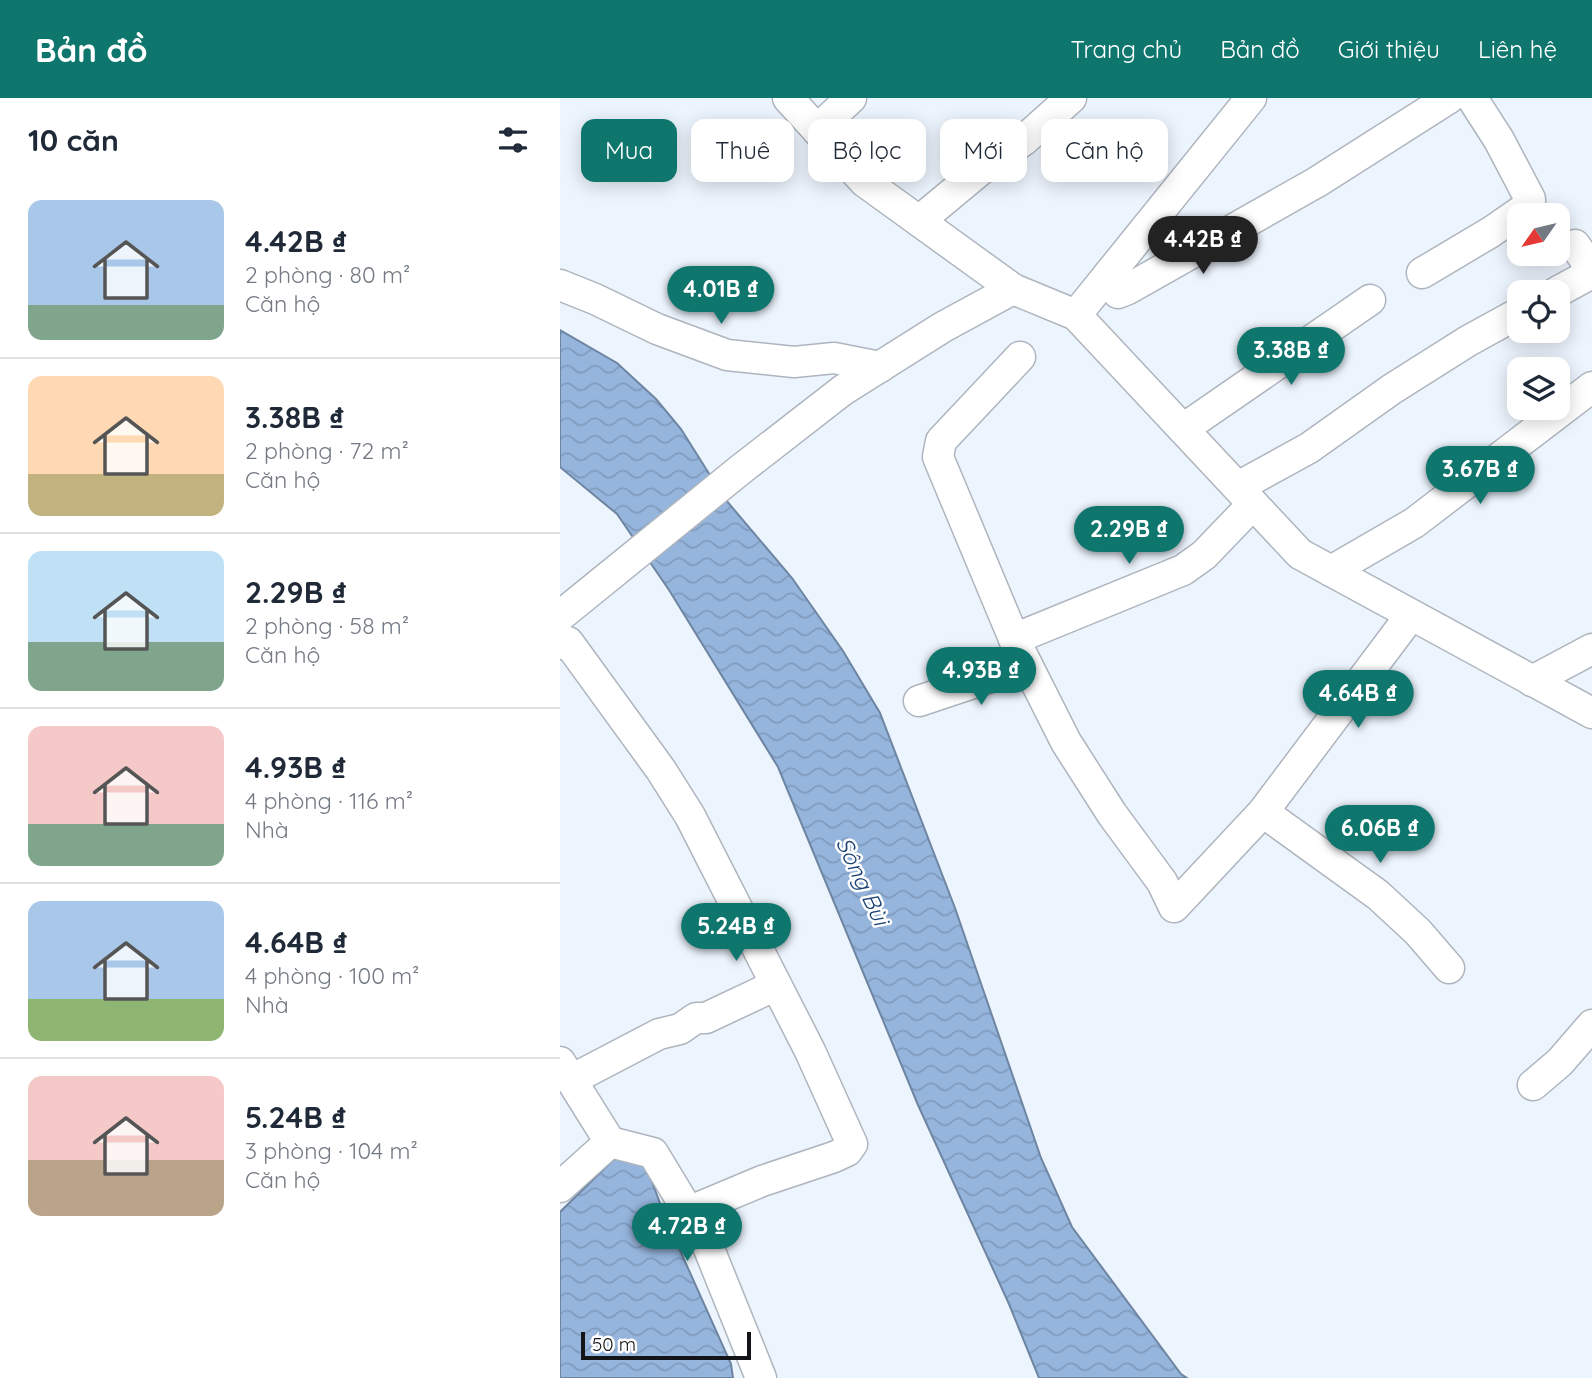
<!DOCTYPE html>
<html lang="vi">
<head>
<meta charset="utf-8">
<style>
  :root { --surface:#fff; --page:#f2f2f3; --text:#1f2937; --muted:#747a83; --line:#e0e1e3; --accent:#0f766e }
  body { margin:0; font-family:Quicksand,sans-serif; background:var(--page); color:var(--text); height:100vh; display:flex; flex-direction:column; font-size:26px; white-space:nowrap }
  * { box-sizing:border-box; margin:0 }
  p { font-size:23px; color:var(--muted) }
  .icon { flex:none; width:38px; height:38px; fill:none; stroke:currentColor; stroke-width:2; stroke-linecap:round; stroke-linejoin:round }
  .map { position:relative; flex:1; overflow:hidden }
  .drawer { display:flex; flex-direction:column; background:var(--surface); width:560px }
  .drawer>* { flex:none }
  .top-card { position:absolute; left:21px; top:21px; width:665px; height:63px; display:flex; gap:14px }
  .needle { width:46px; rotate:236deg }
  .tools { position:absolute; left:947px; top:105px; display:grid; gap:14px }
  .tools a { display:grid; place-items:center; width:63px; height:63px; border-radius:14px; background:var(--surface); box-shadow:0 4px 18px #0003; font-size:35px }
  .scale { position:absolute; left:21px; bottom:18px; width:170px; box-sizing:border-box; padding-left:7px; border:4px solid #121418; border-top:0; font-size:19px; line-height:24px; white-space:nowrap; color:#121418; -webkit-text-stroke:5px #fff; paint-order:stroke }
  .price { position:absolute; translate:-50% -60px; padding:0 16px; border-radius:24px; background:var(--accent); color:#fff; font-size:23px; line-height:46px; filter:drop-shadow(0 2px 4px #0008) }
  .price::after { content:''; position:absolute; left:50%; top:42px; width:21px; height:16px; margin-left:-10px; background:inherit; clip-path:polygon(0 0,100% 0,50% 100%) }
  .price.on { background:#222; color:#fff }
  ul { padding:0; list-style:none }
  li { display:flex; align-items:center; gap:21px; height:175px; padding:0 28px }
  li+li { border-top:2px solid var(--line) }
  li span { display:grid; place-items:center; flex:none; width:196px; height:140px; border-radius:14px; color:#555 }
  li>.icon { margin-inline-start:auto }
  span .icon { width:84px; height:84px; fill:#fffc; stroke-width:1 }
  li b { font-size:30px }
  h2 { display:flex; justify-content:space-between; align-items:center; height:84px; padding:0 28px; font-size:30px }
  .chip { padding:0 24px; border-radius:14px; background:var(--surface); box-shadow:0 4px 18px #0003; font-size:24px; line-height:63px }
  .chip.on { background:var(--accent); color:#fff }
  header { display:flex; align-items:center; gap:42px; box-sizing:border-box; height:98px; padding:0 35px; background:var(--accent); color:#fff }
  header strong { font-size:33px }
  nav { display:flex; gap:38px; margin-inline-start:auto; font-size:24px }
  main { display:flex; flex:1; min-height:0 }
  .map>svg:first-child { display:block }
  .water { fill:url(#water-waves); stroke:#6e85a2; stroke-width:2 }
  .lines { fill:none; stroke-linecap:round; stroke-linejoin:round }
  .minor-casing { stroke:#aeb5be; stroke-width:33 }
  .minor { stroke:#fff; stroke-width:30 }
  .labels { text-anchor:middle; dominant-baseline:central; stroke-width:5; stroke-linejoin:round; paint-order:stroke }
  .water-label { font-size:23px; font-style:italic; fill:#194274; stroke:#fff }
</style>
</head>
<body>
<header>
<strong>Bản đồ</strong>
<nav><a>Trang chủ</a><a>Bản đồ</a><a>Giới thiệu</a><a>Liên hệ</a></nav>
</header>
<main>
<section class="drawer">
<h2>10 căn<svg class="icon" aria-label="filters" viewBox="0 0 24 24"><path d="M4 7h16M4 17h16"/><circle cx="9" cy="7" r="2"/><circle cx="15" cy="17" r="2"/></svg></h2>
<ul>
<li><span style="background:linear-gradient(#a9c7e8 75%,#7fa58c 0)"><svg class="icon" aria-label="home" viewBox="0 0 24 24"><path d="M3 11l9-7 9 7M6 9v11h12V9"/></svg></span><div><b>4.42B ₫</b><p>2 phòng · 80 m²</p><p>Căn hộ</p></div></li>
<li><span style="background:linear-gradient(#ffd9b3 70%,#c2b280 0)"><svg class="icon" aria-label="home" viewBox="0 0 24 24"><path d="M3 11l9-7 9 7M6 9v11h12V9"/></svg></span><div><b>3.38B ₫</b><p>2 phòng · 72 m²</p><p>Căn hộ</p></div></li>
<li><span style="background:linear-gradient(#bfe0f5 65%,#7fa58c 0)"><svg class="icon" aria-label="home" viewBox="0 0 24 24"><path d="M3 11l9-7 9 7M6 9v11h12V9"/></svg></span><div><b>2.29B ₫</b><p>2 phòng · 58 m²</p><p>Căn hộ</p></div></li>
<li><span style="background:linear-gradient(#f6c9c9 70%,#7fa58c 0)"><svg class="icon" aria-label="home" viewBox="0 0 24 24"><path d="M3 11l9-7 9 7M6 9v11h12V9"/></svg></span><div><b>4.93B ₫</b><p>4 phòng · 116 m²</p><p>Nhà</p></div></li>
<li><span style="background:linear-gradient(#a9c7e8 70%,#8fb573 0)"><svg class="icon" aria-label="home" viewBox="0 0 24 24"><path d="M3 11l9-7 9 7M6 9v11h12V9"/></svg></span><div><b>4.64B ₫</b><p>4 phòng · 100 m²</p><p>Nhà</p></div></li>
<li><span style="background:linear-gradient(#f6c9c9 60%,#b9a48a 0)"><svg class="icon" aria-label="home" viewBox="0 0 24 24"><path d="M3 11l9-7 9 7M6 9v11h12V9"/></svg></span><div><b>5.24B ₫</b><p>3 phòng · 104 m²</p><p>Căn hộ</p></div></li>
</ul>
</section>
<div class="map">
<svg width="1032" height="1280" viewBox="0 0 1032 1280">
  <defs>
    <pattern id="water-waves" width="16" height="10" patternUnits="userSpaceOnUse" patternTransform="scale(1.75)"><rect width="16" height="10" fill="#96b5dd"/><path d="M0 5q4-4 8 0t8 0" fill="none" stroke="#809bbd"/></pattern>
  </defs>
  <rect width="100%" height="100%" fill="#ecf4fd"/>
  <g class="water">
    <path d="M0 232 57 265 96 301 121 331 165 401 232 480 283 553 320 615 395 810 481 1060 512 1129 621 1276 627 1280H479L449 1206 358 1007 218 669 109 492 57 416 0 369Z"/>
    <path d="M54 1061 86 1067 105 1119 171 1266 173 1280H0V1114Z"/>
  </g>
  <g class="lines">
    <defs>
      <g id="minor">
        <path d="M228 0 305 84 453 191 516 217"/>
        <path d="M691 0 516 217 740 456 1032 615"/>
        <path d="M257 32 291 0"/>
        <path d="M359 123 424 69 464 42 511 0"/>
        <path d="M1015 147 1032 172"/>
        <path d="M862 175 931 134 970 107V101L939 42 912 0"/>
        <path d="M549 176 558 195 568 191 757 84 889 0"/>
        <path d="M0 187 35 201 97 231 167 257 234 264 274 260 320 269"/>
        <path d="M997 194 1032 175"/>
        <path d="M460 259 381 343 378 359 454 541 506 644 552 716 602 784 614 809 703 714 851 517"/>
        <path d="M623 331 810 202"/>
        <path d="M678 389 749 350 832 291 908 243 959 215"/>
        <path d="M771 473 854 425 1032 289"/>
        <path d="M0 518 180 372 283 292 383 229 453 191"/>
        <path d="M454 541 623 472 644 457 693 406"/>
        <path d="M0 546 8 544 101 672 130 718 250 953 292 1046 287 1053 274 1059 202 1083 128 1114"/>
        <path d="M972 583 1032 551"/>
        <path d="M359 603 467 567"/>
        <path d="M703 714 818 797 858 834 889 870"/>
        <path d="M0 964 50 1044 93 1055 145 1141 201 1280"/>
        <path d="M11 982 99 936 120 931 136 920H146L216 887"/>
        <path d="M973 987 1000 964 1032 927"/>
        <path d="M0 1089 50 1044"/>
      </g>
    </defs>
    <use href="#minor" class="minor-casing"/>
    <use href="#minor" class="minor"/>
  </g>
  <g class="labels">
    <g class="water-label">
      <text transform="translate(303 783) rotate(65)">Sông Bùi</text>
    </g>
  </g>
</svg>
<div class="tools">
<a><svg class="needle" viewBox="-14 -14 28 28"><path d="M0-13l5 13h-10z" fill="#e53935"/><path d="M0 13l5-13h-10z" fill="#747a83"/></svg></a>
<a><svg class="icon" aria-label="locate" viewBox="0 0 24 24"><circle cx="12" cy="12" r="6"/><path d="M12 2v4M12 18v4M2 12h4M18 12h4"/></svg></a>
<a><svg class="icon" aria-label="layers" viewBox="0 0 24 24"><path d="M12 4l9 5-9 5-9-5zM3 14l9 5 9-5"/></svg></a>
</div>
<div class="scale">50 m</div>
<b class="price on" style="left:643px;top:178px">4.42B ₫</b>
<b class="price" style="left:161px;top:228px">4.01B ₫</b>
<b class="price" style="left:731px;top:289px">3.38B ₫</b>
<b class="price" style="left:920px;top:408px">3.67B ₫</b>
<b class="price" style="left:569px;top:468px">2.29B ₫</b>
<b class="price" style="left:421px;top:609px">4.93B ₫</b>
<b class="price" style="left:798px;top:632px">4.64B ₫</b>
<b class="price" style="left:820px;top:767px">6.06B ₫</b>
<b class="price" style="left:176px;top:865px">5.24B ₫</b>
<b class="price" style="left:127px;top:1165px">4.72B ₫</b>
<div class="top-card">
<a class="chip on">Mua</a>
<a class="chip">Thuê</a>
<a class="chip">Bộ lọc</a>
<a class="chip">Mới</a>
<a class="chip">Căn hộ</a>
</div>
</div>
</main>
</body>
</html>
